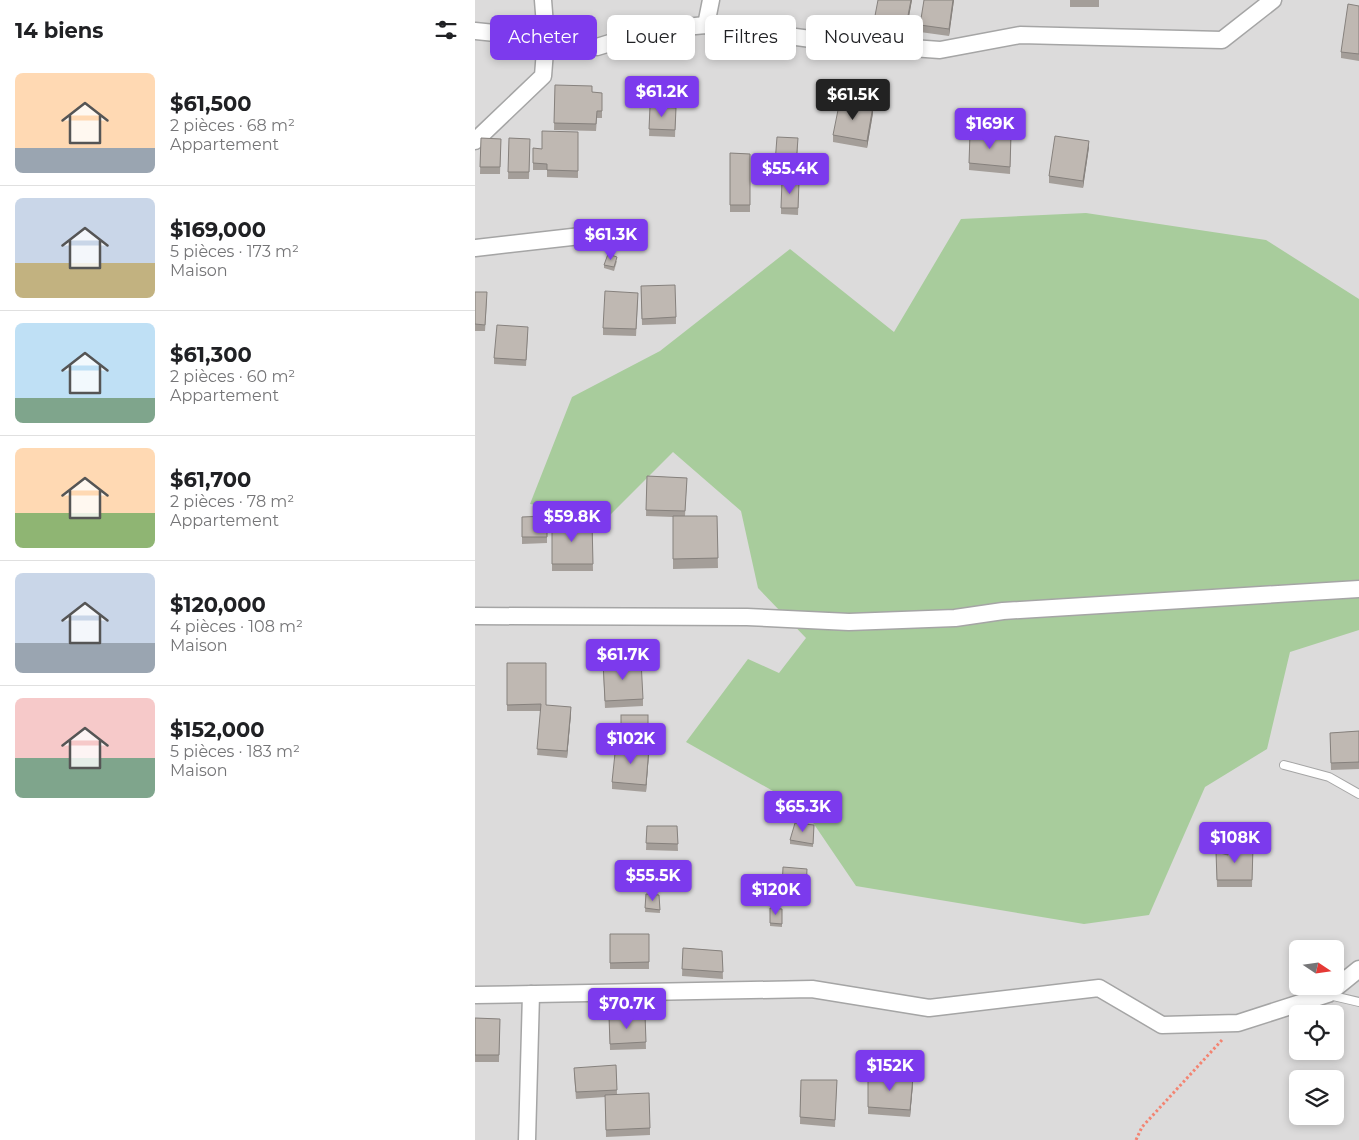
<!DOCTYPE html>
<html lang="fr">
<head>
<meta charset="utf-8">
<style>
  :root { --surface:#fff; --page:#f6f6f6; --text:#202124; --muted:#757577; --line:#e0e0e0; --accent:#7c3aed }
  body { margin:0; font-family:Montserrat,sans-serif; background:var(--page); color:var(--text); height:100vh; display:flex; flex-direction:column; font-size:19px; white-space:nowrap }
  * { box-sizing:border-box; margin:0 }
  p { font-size:16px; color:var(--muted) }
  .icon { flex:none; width:28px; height:28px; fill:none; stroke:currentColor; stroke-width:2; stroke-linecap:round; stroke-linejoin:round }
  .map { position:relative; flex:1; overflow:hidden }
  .details { display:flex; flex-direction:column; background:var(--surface); width:475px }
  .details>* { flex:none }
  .banner { position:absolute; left:15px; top:15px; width:475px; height:45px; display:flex; gap:10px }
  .needle { width:32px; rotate:103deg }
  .fabs { position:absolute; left:814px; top:940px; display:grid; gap:10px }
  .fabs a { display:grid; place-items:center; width:55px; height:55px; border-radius:8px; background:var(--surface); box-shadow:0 2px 8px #0003; font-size:25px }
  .price { position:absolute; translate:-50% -42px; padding:0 11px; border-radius:5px; background:var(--accent); color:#fff; font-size:16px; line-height:32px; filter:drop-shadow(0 1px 2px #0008) }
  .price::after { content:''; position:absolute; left:50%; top:30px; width:15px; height:11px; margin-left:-8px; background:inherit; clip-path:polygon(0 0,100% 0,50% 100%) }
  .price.on { background:#222; color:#fff }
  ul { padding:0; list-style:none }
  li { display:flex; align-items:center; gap:15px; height:125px; padding:0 15px }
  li+li { border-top:1px solid var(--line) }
  li span { display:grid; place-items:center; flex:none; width:140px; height:100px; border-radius:8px; color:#555 }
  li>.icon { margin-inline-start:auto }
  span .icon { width:60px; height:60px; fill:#fffc; stroke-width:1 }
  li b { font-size:21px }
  h2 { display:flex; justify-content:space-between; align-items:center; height:60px; padding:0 15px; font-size:21px }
  .tag { padding:0 18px; border-radius:8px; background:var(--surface); box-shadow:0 2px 8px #0003; font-size:18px; line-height:45px }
  .tag.on { background:var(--accent); color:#fff }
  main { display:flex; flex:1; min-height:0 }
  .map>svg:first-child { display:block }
  .residential { fill:#dcdbdb; fill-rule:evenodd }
  .forest { fill:#a8cc9c }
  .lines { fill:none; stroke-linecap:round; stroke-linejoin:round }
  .service-casing { stroke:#a5a5a5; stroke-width:10 }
  .minor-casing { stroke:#a5a5a5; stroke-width:19 }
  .path { stroke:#f38472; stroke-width:3; stroke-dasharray:2.5 2.5; stroke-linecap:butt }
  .service { stroke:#fff; stroke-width:8 }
  .minor { stroke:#fff; stroke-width:16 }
  .wall { fill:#a49e99 }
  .shaded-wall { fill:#86817d }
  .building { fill:#bfb8b2; stroke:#86817d }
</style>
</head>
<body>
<main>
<section class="details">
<h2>14 biens<svg class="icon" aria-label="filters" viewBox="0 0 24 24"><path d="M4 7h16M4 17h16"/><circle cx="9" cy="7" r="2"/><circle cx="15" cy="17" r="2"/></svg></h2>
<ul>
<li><span style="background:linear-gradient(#ffd9b3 75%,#9aa5b1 0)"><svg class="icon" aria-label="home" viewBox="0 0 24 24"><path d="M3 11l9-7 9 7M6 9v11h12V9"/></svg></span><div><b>$61,500</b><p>2 pièces · 68 m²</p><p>Appartement</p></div></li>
<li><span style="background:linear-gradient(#c9d6e8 65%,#c2b280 0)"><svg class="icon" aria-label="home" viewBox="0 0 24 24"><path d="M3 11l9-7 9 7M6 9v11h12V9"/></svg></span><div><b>$169,000</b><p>5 pièces · 173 m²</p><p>Maison</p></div></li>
<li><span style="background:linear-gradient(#bfe0f5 75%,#7fa58c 0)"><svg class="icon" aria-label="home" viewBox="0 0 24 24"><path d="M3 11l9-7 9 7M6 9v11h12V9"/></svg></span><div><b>$61,300</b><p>2 pièces · 60 m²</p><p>Appartement</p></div></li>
<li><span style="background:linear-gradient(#ffd9b3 65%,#8fb573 0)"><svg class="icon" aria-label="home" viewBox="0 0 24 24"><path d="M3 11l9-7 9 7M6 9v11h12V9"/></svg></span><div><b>$61,700</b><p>2 pièces · 78 m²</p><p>Appartement</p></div></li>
<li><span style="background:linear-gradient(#c9d6e8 70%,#9aa5b1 0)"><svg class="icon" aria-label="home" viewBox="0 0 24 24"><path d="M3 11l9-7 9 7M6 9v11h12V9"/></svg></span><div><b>$120,000</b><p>4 pièces · 108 m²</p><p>Maison</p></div></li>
<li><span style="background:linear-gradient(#f6c9c9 60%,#7fa58c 0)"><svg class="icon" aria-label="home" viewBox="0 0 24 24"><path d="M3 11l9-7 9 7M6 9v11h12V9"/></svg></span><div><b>$152,000</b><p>5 pièces · 183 m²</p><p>Maison</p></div></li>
</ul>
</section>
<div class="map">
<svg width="884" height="1140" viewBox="0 0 884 1140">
  <rect width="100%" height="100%" fill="#efece5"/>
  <path class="residential" d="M0 0H884V1140H0ZM822 949H860V986H822ZM822 1014H860V1051H822ZM822 1079H860V1116H822Z"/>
  <path class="forest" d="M611 213 791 240 884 299V630L815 652 792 749 730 787 674 915 609 924 381 886 328 808 211 742 273 659 304 673 331 638 283 588 266 511 198 452 131 519 55 504 97 397 185 351 315 249 419 332 486 219Z"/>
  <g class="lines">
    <defs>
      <g id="service">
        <path d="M809 765 854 777 884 794"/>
        <path d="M854 995 884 1002"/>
      </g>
      <g id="minor">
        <path d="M231 25 236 0"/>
        <path d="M0 31 71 38 122 47 177 30 231 25 366 43 465 50 545 35 747 40 798 0"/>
        <path d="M0 141 68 76 71 38 68 0"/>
        <path d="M0 248 141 232"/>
        <path d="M0 616 272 617 374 622 480 618 528 611 884 589"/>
        <path d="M0 995 337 989 454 1008 624 988 687 1025 763 1023 853 994 884 969"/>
        <path d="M52 1140 56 994"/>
      </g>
    </defs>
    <use href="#service" class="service-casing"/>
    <use href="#minor" class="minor-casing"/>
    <path class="path" d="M661 1140 667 1127 747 1040"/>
    <use href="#service" class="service"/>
    <use href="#minor" class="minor"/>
  </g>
  <g class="wall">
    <path d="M437 0 431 33 399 28V21Z"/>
    <path d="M479 0 474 36 445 32V25Z"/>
    <rect x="595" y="0" width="29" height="7"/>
    <path d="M884 6V61L866 58V52Z"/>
    <path d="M80 85 117 92 127 93V118H122L121 131 79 130Z"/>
    <path d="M175 107 201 108 200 137 174 136Z"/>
    <path d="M398 113 392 148 358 142V135Z"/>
    <path d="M103 132V178L72 177V170H58V148L67 149Z"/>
    <path d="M495 134 536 142 535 174 494 170Z"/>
    <path d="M6 138 26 139 25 174H5Z"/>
    <path d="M34 138 55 139 54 179H33Z"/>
    <path d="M323 145 321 171 300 170V163Z"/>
    <path d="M614 147 608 188 574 183V176Z"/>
    <path d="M255 153 275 154V212H255Z"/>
    <path d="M324 189 323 215 306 214V208Z"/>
    <path d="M142 261 139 271 129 268V265Z"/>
    <path d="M166 286 201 317V324L167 325Z"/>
    <path d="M0 292 12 299 10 331H0Z"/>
    <path d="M163 300 161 336 128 335V328Z"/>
    <path d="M53 333 51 366 19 364V358Z"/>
    <path d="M172 476 212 478 210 516H242L243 568 198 569V517L171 516Z"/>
    <path d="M72 516V543L47 544V517Z"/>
    <path d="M77 522H117L118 571H77Z"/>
    <path d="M32 663 71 705 96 714 92 758 62 755 66 711H32Z"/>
    <path d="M128 669 168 699V706L130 708Z"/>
    <path d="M173 715V747L174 753 171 792 137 789V782L146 744Z"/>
    <path d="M884 731V769L856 770 855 733Z"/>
    <path d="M339 825 338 847 315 844V840Z"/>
    <path d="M172 826H202L203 851 171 850Z"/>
    <path d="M778 847 777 887H742L741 852 752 855Z"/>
    <path d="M332 869 331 898 307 896V889Z"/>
    <path d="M171 894 184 895 185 913 170 912Z"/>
    <path d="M295 908 307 909V927L295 926Z"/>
    <rect x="135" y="934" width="39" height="35"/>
    <path d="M208 948 247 951 248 979 207 976Z"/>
    <path d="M170 1015 171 1049 135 1050 134 1017Z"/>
    <path d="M0 1018 25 1019 24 1062H0Z"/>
    <path d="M141 1065 142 1094 175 1128V1135L131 1137 130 1097 101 1099 99 1074Z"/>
    <path d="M393 1075 438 1084 435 1117 393 1114Z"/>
    <path d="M326 1080H362L360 1127 325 1124Z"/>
  </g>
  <g class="shaded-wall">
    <path d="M436 0H437L431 33V26Z"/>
    <path d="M478 0H479L474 36V29Z"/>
    <path d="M398 106V113L392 148V141Z"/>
    <path d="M614 141V147L608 188V181Z"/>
    <path d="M96 707V714L92 758V751Z"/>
    <path d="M174 747V753L171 792V785Z"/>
    <path d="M438 1077V1084L435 1117V1110Z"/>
  </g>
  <g class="building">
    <path d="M403 0H436L431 26 399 21Z"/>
    <path d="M449 0H478L474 29 445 25Z"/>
    <path d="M873 4 884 6V54L866 52Z"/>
    <path d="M80 85 117 86V92L127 93V111H122L121 124 79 123Z"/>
    <path d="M365 100 398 106 392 141 358 135Z"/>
    <path d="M175 107 201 108 200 130 174 129Z"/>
    <path d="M67 131 103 132V171L72 170V164L58 163V148L67 149Z"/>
    <path d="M495 134 536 135 535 167 494 163Z"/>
    <path d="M580 136 614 141 608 181 574 176Z"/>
    <path d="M302 137 323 138 321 165 300 163Z"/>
    <path d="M6 138 26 139 25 167H5Z"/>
    <path d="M34 138 55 139 54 172H33Z"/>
    <path d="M255 153 275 154V205H255Z"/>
    <path d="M307 181 324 182 323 208H306Z"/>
    <path d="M133 254 142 257 139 267 129 265Z"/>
    <path d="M200 285 201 317 167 319 166 286Z"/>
    <path d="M130 291 163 293 161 329 128 328Z"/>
    <path d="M0 292H12L10 325 0 324Z"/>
    <path d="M22 325 53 327 51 360 19 358Z"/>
    <path d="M172 476 212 478 210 511 171 510Z"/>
    <path d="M72 516V537H47V517Z"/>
    <path d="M198 516H242L243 558 198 559Z"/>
    <path d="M77 522H117L118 564H77Z"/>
    <path d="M166 660 168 699 130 701 128 662Z"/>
    <path d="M32 663H71V705L96 707 92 751 62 749 66 704 32 705Z"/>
    <rect x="146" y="715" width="27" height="28"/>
    <path d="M884 731V762L856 763 855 733Z"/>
    <path d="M141 744 174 747 171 785 137 782Z"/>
    <path d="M320 823 339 825 338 844 315 840Z"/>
    <path d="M172 826H202L203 844 171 843Z"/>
    <path d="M752 847H778L777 880H742L741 852 753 855Z"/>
    <path d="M308 867 332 869 331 891 307 889Z"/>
    <path d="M171 894 184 895 185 910 170 908Z"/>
    <path d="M295 908 307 909V924L295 923Z"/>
    <path d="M135 934H174V962L135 963Z"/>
    <path d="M208 948 247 951 248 972 207 969Z"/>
    <path d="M170 1015 171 1042 135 1044 134 1017Z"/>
    <path d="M0 1018 25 1019 24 1055H0Z"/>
    <path d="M141 1065 142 1090 101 1092 99 1068Z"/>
    <path d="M393 1075 438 1077 435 1110 393 1107Z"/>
    <path d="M326 1080H362L360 1120 325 1117Z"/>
    <path d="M174 1093 175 1128 131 1130 130 1095Z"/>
  </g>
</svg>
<div class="fabs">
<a><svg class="needle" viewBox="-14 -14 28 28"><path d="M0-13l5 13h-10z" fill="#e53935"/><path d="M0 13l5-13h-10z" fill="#757577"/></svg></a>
<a><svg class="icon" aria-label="locate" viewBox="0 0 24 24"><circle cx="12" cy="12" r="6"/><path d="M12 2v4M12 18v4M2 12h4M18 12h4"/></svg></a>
<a><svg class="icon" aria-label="layers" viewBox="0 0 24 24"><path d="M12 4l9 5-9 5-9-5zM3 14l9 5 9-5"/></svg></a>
</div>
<b class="price" style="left:187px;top:118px">$61.2K</b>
<b class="price on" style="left:378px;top:121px">$61.5K</b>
<b class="price" style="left:515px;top:150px">$169K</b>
<b class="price" style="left:315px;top:195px">$55.4K</b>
<b class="price" style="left:136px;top:261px">$61.3K</b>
<b class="price" style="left:97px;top:543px">$59.8K</b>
<b class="price" style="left:148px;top:681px">$61.7K</b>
<b class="price" style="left:156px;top:765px">$102K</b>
<b class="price" style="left:328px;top:833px">$65.3K</b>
<b class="price" style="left:760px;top:864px">$108K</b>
<b class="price" style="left:178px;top:902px">$55.5K</b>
<b class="price" style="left:301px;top:916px">$120K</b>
<b class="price" style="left:152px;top:1030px">$70.7K</b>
<b class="price" style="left:415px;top:1092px">$152K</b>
<div class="banner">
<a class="tag on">Acheter</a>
<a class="tag">Louer</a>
<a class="tag">Filtres</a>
<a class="tag">Nouveau</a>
</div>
</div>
</main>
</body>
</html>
